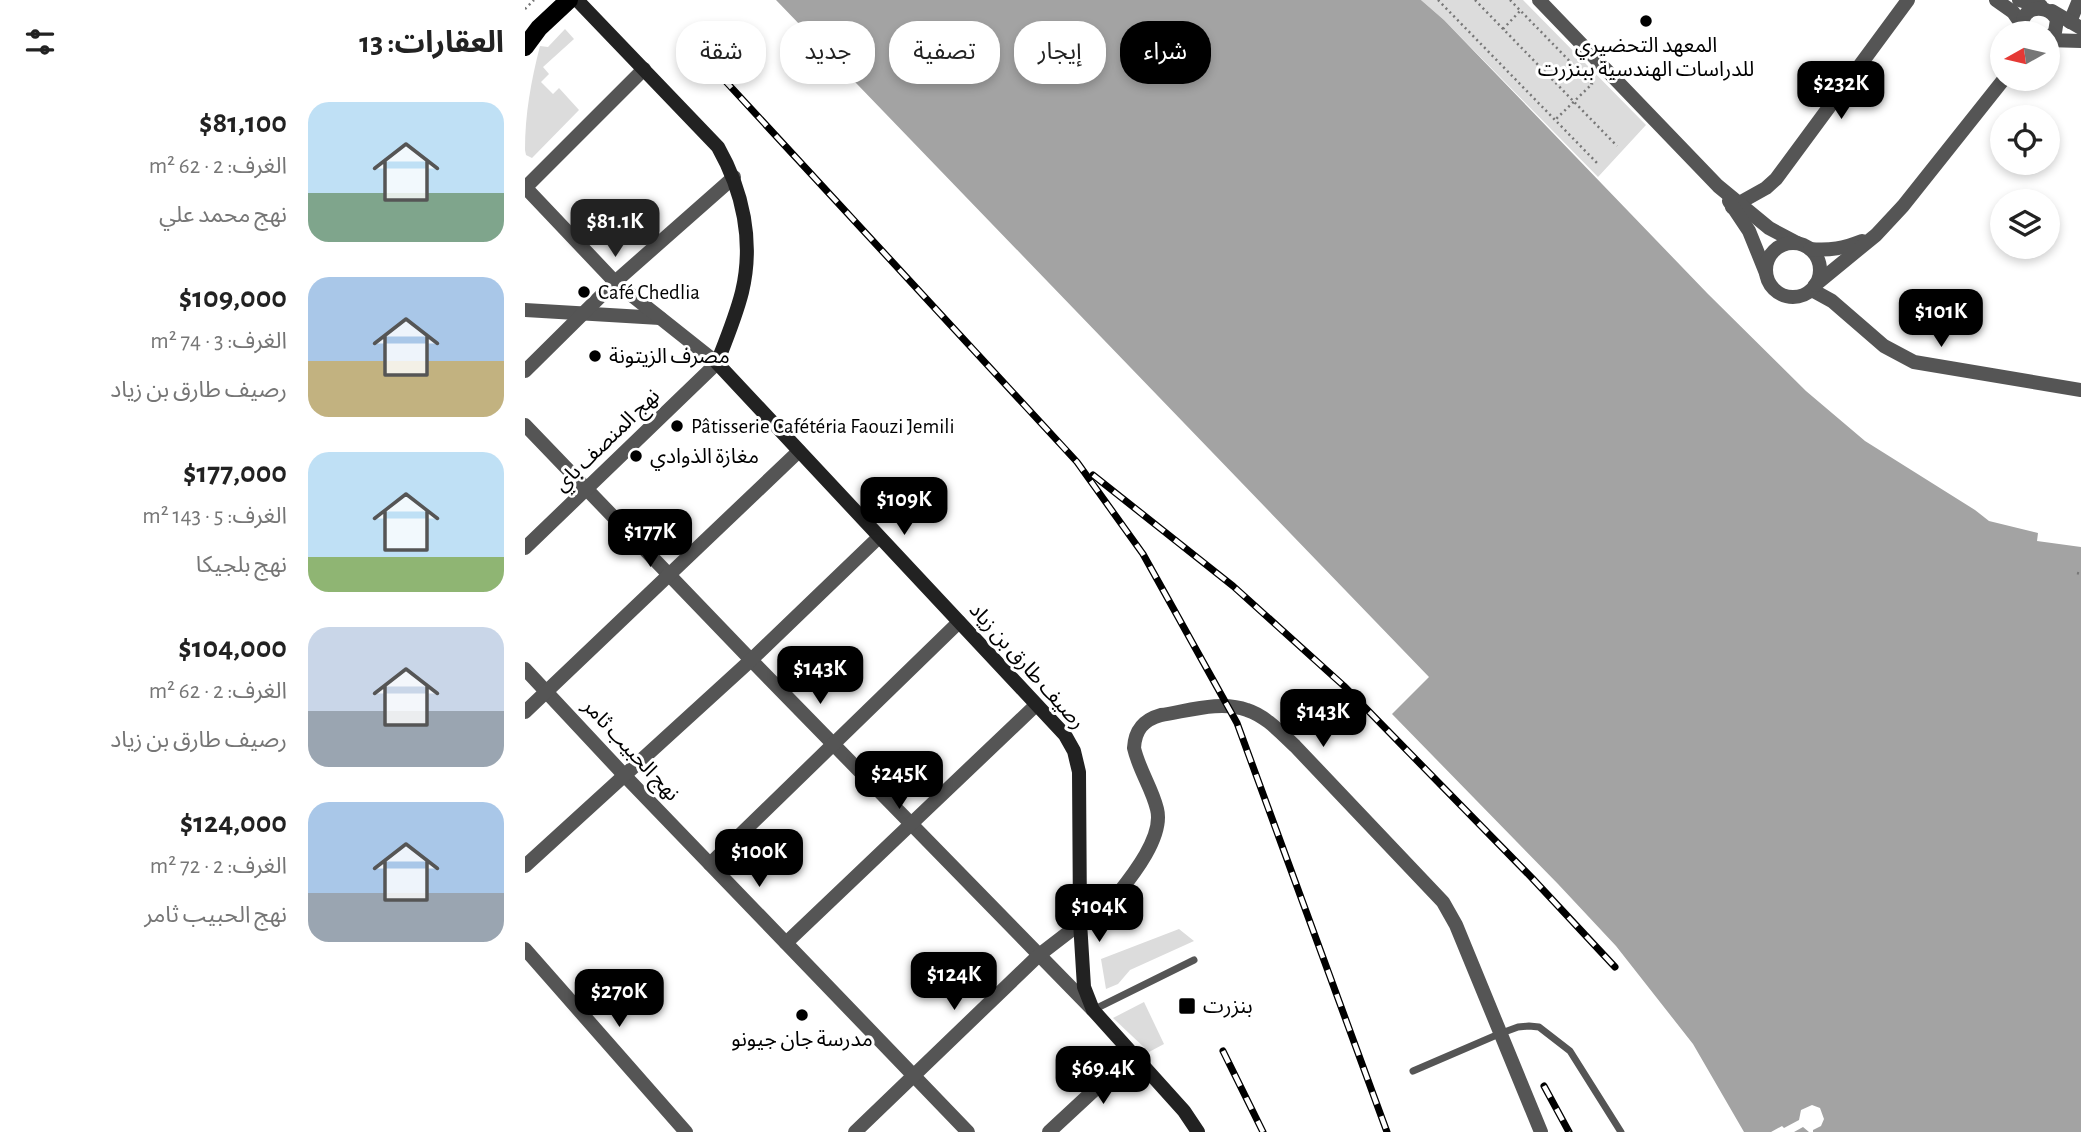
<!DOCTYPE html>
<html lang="ar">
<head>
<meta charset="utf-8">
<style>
  :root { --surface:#fff; --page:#f6f6f6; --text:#222; --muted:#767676; --accent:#000 }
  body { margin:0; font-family:"Alegreya Sans","Noto Sans Arabic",sans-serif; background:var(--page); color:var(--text); direction:rtl; height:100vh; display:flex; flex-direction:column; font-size:26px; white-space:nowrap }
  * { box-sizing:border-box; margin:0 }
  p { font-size:23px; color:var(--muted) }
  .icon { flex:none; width:38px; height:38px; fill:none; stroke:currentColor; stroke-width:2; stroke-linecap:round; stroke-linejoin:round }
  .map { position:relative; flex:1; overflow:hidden; direction:ltr }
  .side { display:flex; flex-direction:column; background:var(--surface); width:525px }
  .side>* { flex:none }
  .guide { position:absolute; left:21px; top:21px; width:665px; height:63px; direction:rtl; display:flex; gap:14px }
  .needle { width:46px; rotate:262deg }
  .buttons { position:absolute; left:1465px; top:21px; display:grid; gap:14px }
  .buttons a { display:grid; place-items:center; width:70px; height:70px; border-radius:50%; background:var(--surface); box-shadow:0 4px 10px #0003; font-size:35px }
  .price { position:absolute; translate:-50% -60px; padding:0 16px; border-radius:14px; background:var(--accent); color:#fff; font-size:23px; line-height:46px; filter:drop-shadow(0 2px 4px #0008) }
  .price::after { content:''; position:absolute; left:50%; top:42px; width:21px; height:16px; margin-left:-10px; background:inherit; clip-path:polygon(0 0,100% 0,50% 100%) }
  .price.on { background:#222; color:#fff }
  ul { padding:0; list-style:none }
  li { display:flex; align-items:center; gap:21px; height:175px; padding:0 21px }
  li span { display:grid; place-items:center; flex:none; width:196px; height:140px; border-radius:21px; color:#555 }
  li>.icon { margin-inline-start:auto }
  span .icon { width:84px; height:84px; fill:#fffc; stroke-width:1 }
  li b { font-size:30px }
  h2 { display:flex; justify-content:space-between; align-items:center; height:84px; padding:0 21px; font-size:30px }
  .tag { padding:0 24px; border-radius:28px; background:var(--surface); box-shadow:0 4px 10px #0003; font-size:24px; line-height:63px }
  .tag.on { background:var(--accent); color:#fff }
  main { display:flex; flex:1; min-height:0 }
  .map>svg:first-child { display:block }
  .green { fill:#dcdcdc }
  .water { fill:#a3a3a3 }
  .pier { fill:#fff }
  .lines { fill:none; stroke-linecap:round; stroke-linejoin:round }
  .path { stroke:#777; stroke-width:2.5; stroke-dasharray:2 3.5; stroke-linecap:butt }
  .service { stroke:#555; stroke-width:7 }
  .minor { stroke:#555; stroke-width:14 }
  .tertiary { stroke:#555; stroke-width:14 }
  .secondary { stroke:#222; stroke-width:14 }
  .primary { stroke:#000; stroke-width:18 }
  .rail-casing { stroke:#000; stroke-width:7 }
  .rail { stroke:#fff; stroke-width:4.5; stroke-dasharray:13; stroke-linecap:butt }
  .poi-dot { fill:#000; stroke:#fff; stroke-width:2.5 }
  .labels { text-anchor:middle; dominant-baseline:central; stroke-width:6; stroke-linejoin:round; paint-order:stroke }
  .poi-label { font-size:21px; fill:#000; stroke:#fff; text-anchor:start }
  .street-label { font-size:21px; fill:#000; stroke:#fff }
</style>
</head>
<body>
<main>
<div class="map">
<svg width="1556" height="1132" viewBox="0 0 1556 1132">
  <rect width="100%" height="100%" fill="#fff"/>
  <g class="green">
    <path d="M896 0H998L1121 125 1073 177 919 20Z"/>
    <path d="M40 29 49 39 18 67 24 74 16 82 28 94 34 88 54 110 7 158 1 155 0 150C0 114 6 81 15 46L23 47Z"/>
    <path d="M654 929 669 941 605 970 593 984 581 989 576 959Z"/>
    <path d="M619 1002 639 1044 624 1052 588 1018Z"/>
  </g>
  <path class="water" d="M251 0H896L919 20 1183 294 1281 391 1340 441 1450 510 1464 521 1513 533 1512 541 1556 547V1132H1219L1168 1044 1091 946 1033 884 867 714 904 677Z"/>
  <path class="pier" d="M1287 1105 1295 1108 1299 1119 1296 1126 1288 1130V1132H1284L1278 1127 1269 1132H1246L1257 1126 1259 1128 1274 1120 1276 1110Z"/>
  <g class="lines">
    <g class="path">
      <path d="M913 0 1073 164"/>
      <path d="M950 0 1092 146"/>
      <path d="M985 0 1067 84 1030 120"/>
      <path d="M0 9 9 0"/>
      <path d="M978 29 995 11"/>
      <path d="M1552 573 1556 574"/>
    </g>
    <g class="service">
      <path d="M568 1010 669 960"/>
      <path d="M888 1071 974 1034 993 1027 1004 1026 1014 1027 1045 1051 1096 1132"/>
    </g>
    <g class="minor">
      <path d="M1471 0 1488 12 1497 25"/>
      <path d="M1494 0 1516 6"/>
      <path d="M1545 22 1554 0"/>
      <path d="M0 188 119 69"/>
      <path d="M1207 207 1241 188 1251 179 1383 0"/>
      <path d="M1287 290 1307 301 1359 346 1389 362 1556 390"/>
      <path d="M0 310 135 318"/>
      <path d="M0 371 90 282 209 177"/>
      <path d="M0 425 226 660 567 1009"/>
      <path d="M0 669 100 776 443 1132"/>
      <path d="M0 712 274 451"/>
      <path d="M185 864 434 622"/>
      <path d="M0 866 226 660 354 537"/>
      <path d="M261 943 511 705"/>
      <path d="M0 949 161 1132"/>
      <path d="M330 1132 514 955 592 895C608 875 639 836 632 809 627 788 614 770 609 748 610 730 618 720 636 715 663 711 696 700 722 710 741 716 756 733 770 746L918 902 931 925 1016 1132"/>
      <path d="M524 1132 607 1055"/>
    </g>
    <g class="tertiary">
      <path d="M1014 0 1193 186 1244 228 1272 243"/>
      <path d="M1527 11 1556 28"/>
      <path d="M1500 33C1489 8 1521 0 1532 20L1530 32 1522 39"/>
      <path d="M1522 40 1556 41"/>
      <path d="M0 187 90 282 192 363 0 548"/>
      <path d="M1204 201 1224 231 1241 273"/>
      <circle cx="1268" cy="270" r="27"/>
      <path d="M1285 249C1305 251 1319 248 1337 241"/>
      <path d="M1290 285 1351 235 1378 206 1479 79"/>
    </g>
    <path class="secondary" d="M52 0 193 147C218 191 229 242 217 292 211 316 201 340 192 363L540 735 549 751 554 772 555 922 559 987 568 1010 659 1111 673 1132"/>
    <path class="primary" d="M0 47 14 28 44 0"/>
    <defs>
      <g id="rail">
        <path d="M180 59 552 462 618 554 712 723 862 1132"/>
        <path d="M568 475 708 586 819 686 1007 878 1090 967"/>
        <path d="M698 1051 738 1132"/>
        <path d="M1019 1086 1044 1132"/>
      </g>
    </defs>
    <use href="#rail" class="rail-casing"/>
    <use href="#rail" class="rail"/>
  </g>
  <g class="poi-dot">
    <circle cx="1121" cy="21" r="7"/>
    <circle cx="59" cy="292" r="7"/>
    <circle cx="70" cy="356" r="7"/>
    <circle cx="152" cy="426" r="7"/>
    <circle cx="111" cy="456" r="7"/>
    <rect x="653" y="997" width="18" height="18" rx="3.5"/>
    <circle cx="277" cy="1015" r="7"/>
  </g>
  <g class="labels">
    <g class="poi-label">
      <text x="1121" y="45" text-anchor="middle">المعهد التحضيري<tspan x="1121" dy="24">للدراسات الهندسية ببنزرت</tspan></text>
      <text x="73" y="292">Café Chedlia</text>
      <text x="84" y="356">مصرف الزيتونة</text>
      <text x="166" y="426">Pâtisserie Cafétéria Faouzi Jemili</text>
      <text x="125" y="456">مغازة الذوادي</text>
      <text x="678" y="1006">بنزرت</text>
      <text x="277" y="1039" text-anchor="middle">مدرسة جان جيونو</text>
    </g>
    <g class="street-label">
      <text transform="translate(82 440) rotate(-44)">نهج المنصف باي</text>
      <text transform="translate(502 666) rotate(48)">رصيف طارق بن زياد</text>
      <text transform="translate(106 750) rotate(47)">نهج الحبيب ثامر</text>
    </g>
  </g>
</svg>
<div class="buttons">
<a><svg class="needle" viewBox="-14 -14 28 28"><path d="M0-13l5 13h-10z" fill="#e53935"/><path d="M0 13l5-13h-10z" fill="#767676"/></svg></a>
<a><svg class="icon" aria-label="locate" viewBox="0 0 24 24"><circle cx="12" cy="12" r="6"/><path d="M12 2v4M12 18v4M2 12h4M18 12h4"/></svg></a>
<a><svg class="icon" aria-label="layers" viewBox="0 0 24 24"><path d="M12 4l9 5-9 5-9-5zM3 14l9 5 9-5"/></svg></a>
</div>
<b class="price" style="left:1316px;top:121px">$232K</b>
<b class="price on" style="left:90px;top:259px">$81.1K</b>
<b class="price" style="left:1416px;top:349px">$101K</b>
<b class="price" style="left:379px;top:537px">$109K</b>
<b class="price" style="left:125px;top:569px">$177K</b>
<b class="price" style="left:295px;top:706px">$143K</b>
<b class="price" style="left:798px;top:749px">$143K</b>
<b class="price" style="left:374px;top:811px">$245K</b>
<b class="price" style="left:234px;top:889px">$100K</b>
<b class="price" style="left:574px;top:944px">$104K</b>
<b class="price" style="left:429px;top:1012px">$124K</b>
<b class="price" style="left:94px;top:1029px">$270K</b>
<b class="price" style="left:578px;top:1106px">$69.4K</b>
<div class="guide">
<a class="tag on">شراء</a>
<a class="tag">إيجار</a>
<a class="tag">تصفية</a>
<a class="tag">جديد</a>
<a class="tag">شقة</a>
</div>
</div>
<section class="side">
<h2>العقارات: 13<svg class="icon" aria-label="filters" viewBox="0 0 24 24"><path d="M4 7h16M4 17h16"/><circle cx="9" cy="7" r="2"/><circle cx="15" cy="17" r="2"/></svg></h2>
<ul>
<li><span style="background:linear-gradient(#bfe0f5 65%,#7fa58c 0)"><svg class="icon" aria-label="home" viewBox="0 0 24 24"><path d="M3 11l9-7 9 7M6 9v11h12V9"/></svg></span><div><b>$81,100</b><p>الغرف: 2 · 62 m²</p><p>نهج محمد علي</p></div></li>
<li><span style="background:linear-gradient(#a9c7e8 60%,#c2b280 0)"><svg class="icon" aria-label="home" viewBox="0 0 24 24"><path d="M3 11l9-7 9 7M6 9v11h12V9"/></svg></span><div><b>$109,000</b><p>الغرف: 3 · 74 m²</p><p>رصيف طارق بن زياد</p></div></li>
<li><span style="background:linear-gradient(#bfe0f5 75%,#8fb573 0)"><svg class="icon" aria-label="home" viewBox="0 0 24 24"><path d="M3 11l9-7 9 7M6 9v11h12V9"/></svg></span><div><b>$177,000</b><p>الغرف: 5 · 143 m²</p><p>نهج بلجيكا</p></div></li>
<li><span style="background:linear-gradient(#c9d6e8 60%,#9aa5b1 0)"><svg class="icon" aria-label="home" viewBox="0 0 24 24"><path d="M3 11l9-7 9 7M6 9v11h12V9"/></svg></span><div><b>$104,000</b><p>الغرف: 2 · 62 m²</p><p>رصيف طارق بن زياد</p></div></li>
<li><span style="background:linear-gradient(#a9c7e8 65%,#9aa5b1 0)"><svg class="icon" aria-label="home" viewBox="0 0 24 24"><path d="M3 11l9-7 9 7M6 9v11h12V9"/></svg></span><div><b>$124,000</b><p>الغرف: 2 · 72 m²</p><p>نهج الحبيب ثامر</p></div></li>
</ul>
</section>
</main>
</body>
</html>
